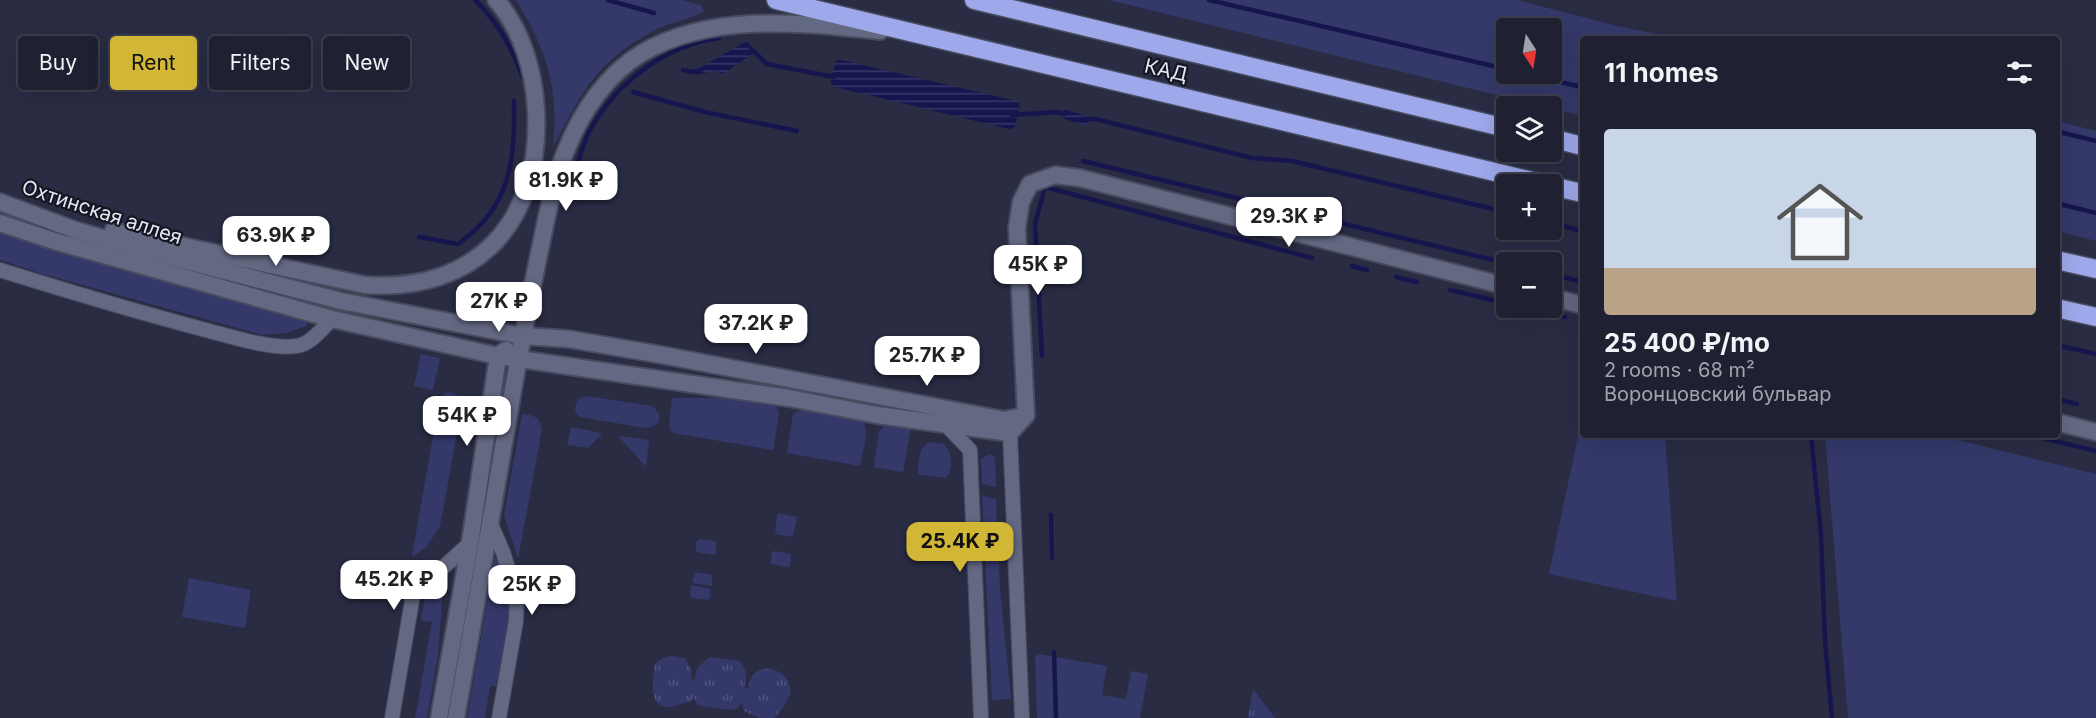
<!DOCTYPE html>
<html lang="en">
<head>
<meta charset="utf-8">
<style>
  :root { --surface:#1f2132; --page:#27293a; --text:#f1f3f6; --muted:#a1a3ac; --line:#3c3e4d; --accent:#d2b736 }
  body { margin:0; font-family:Inter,sans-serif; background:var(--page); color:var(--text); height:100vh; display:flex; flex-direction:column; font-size:22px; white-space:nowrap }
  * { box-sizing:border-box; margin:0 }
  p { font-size:20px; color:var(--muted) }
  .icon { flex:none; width:33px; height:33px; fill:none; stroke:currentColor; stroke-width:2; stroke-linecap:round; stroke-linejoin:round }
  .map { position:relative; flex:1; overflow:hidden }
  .drawer { position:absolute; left:1580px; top:36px; width:480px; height:402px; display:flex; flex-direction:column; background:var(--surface); border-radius:6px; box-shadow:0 6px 24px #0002,0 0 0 2px var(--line) }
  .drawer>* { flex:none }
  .banner { position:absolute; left:18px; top:36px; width:570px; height:54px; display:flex; gap:12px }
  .needle { width:39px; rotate:168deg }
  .tools { position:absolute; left:1496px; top:18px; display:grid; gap:12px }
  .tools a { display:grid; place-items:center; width:66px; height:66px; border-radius:6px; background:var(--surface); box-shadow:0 6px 24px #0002,0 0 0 2px var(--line); font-size:30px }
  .price { position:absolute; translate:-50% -51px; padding:0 14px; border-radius:12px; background:#fff; color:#222; font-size:20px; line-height:39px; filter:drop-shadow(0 2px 3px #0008) }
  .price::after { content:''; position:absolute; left:50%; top:36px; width:18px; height:14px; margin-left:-9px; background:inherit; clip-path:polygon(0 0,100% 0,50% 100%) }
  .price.current { background:var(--accent); color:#111 }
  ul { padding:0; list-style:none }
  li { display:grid; align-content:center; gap:12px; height:318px; padding:0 24px }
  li+li { border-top:2px solid var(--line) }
  li span { display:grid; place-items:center; height:186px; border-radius:6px; color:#555 }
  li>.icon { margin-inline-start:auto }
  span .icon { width:108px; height:108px; fill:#fffc; stroke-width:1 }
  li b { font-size:26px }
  h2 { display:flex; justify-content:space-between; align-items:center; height:72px; padding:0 24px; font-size:26px }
  .tag { padding:0 21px; border-radius:6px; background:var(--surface); box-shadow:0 6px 24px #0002,0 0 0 2px var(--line); font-size:21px; line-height:54px }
  .tag.current { background:var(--accent); color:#111 }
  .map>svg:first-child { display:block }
  .green { fill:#34396a; fill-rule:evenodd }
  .park { fill:url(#park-tufts) }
  .water { fill:url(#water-rules) }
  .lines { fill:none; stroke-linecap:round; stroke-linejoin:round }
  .stream { stroke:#16154e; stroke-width:4.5 }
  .minor-casing { stroke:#484b5e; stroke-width:16 }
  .tertiary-casing { stroke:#484b5e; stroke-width:20 }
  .motorway-casing { stroke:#484b5e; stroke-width:21 }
  .minor { stroke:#646983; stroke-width:14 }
  .tertiary { stroke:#646983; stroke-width:16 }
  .motorway { stroke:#9ea9ec; stroke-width:18 }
  .labels { text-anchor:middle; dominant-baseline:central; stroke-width:4.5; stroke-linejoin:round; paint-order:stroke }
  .street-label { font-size:20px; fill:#e3e6f6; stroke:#141620 }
</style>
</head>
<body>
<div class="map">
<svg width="2096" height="718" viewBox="0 0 2096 718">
  <defs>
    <pattern id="park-tufts" width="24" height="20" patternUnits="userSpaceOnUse" patternTransform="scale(1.5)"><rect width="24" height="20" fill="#34396a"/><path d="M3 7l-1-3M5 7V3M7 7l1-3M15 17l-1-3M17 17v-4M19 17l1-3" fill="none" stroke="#515680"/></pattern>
    <pattern id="water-rules" width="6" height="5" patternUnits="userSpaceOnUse" patternTransform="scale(1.5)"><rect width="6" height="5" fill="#16154e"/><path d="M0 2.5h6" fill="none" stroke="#383768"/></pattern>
  </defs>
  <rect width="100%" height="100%" fill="#292c43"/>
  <g class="green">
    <path d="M516 0H681L701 5 704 11C697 17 669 23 657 29 598 60 582 91 553 148 559 87 547 51 516 0Z"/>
    <path d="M1109 0H1517L1617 26 1682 39H1582V116ZM1506 28H1551V74H1506Z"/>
    <path d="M2057 121 2096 131V241L2057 231Z"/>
    <path d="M0 228 261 304 306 320 307 326 286 333 262 335 43 274 0 260Z"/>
    <path d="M421 354 440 358 433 390 414 386Z"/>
    <path d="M448 392C456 394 461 396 462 405L440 527 426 547 414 556H412L439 402 442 395Z"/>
    <path d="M586 396 653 406 659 414V422L652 427 645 428 580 417 576 413 575 408 578 399Z"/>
    <path d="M672 398H738L776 404 779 414 773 450 673 433 669 426Z"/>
    <path d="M803 409 861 419C871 431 862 452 860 466L787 453 793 414Z"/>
    <path d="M522 414 530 415 538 418 542 429 518 559 504 515Z"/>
    <path d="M1582 417V435H1665L1677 601 1549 574Z"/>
    <path d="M886 425 911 428 903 472 874 467 879 431Z"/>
    <path d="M571 427 601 433V435L588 448 567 445Z"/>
    <path d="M1825 435H1938L2096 474V718H1848Z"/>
    <path d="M620 436 649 440 646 467 620 438Z"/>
    <path d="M930 442 944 444C952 452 954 469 946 478L921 475 918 473C918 462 919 446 930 442Z"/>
    <path d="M989 454 995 457 996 487 982 484 981 459Z"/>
    <path d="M982 496 996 499 1000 588 1011 699 992 700Z"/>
    <path d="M778 513 797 517 793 537 775 534 777 515Z"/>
    <path d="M699 539 716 541V554L712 555 696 552V542Z"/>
    <path d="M774 551 791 554 790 566 786 567 771 564V554Z"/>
    <path d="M495 557C522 594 504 645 496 686H490L485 718H467Z"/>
    <path d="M695 572 712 575V586L692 583Z"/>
    <path d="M441 575 444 576 438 656 427 718H415L432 622 421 621 425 595Z"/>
    <path d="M189 578 251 590 245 628 182 617Z"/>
    <path d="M691 585 711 589 710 598 707 600 692 598 690 596Z"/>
    <path d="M1038 654 1107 666 1102 695 1126 699 1131 671 1148 674 1140 718H1037L1035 657Z"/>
  </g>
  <g class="park">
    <path d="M672 656 684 658 691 668 692 680H694L698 667 710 657 740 661 746 672 745 688 748 689C749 685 750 678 753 675 766 660 794 675 790 693 789 701 780 711 775 718H759L744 711 742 703 736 709 730 710 697 705 694 697 690 702C683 703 673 707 666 707 648 706 653 674 655 664L663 658Z"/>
    <path d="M1253 689 1275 718H1248Z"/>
  </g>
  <g class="water">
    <path d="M747 41 756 51 723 74 714 71 695 75 698 69Z"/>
    <path d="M837 60H841L1017 101 1020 106 1015 126 1013 128 1009 129 835 87 831 84V76Z"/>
    <path d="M1066 110 1087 116 1089 118 1088 124 1083 125 1062 118 1061 111Z"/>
  </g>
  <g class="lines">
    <g class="stream">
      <path d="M475 0C498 23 512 47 523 78"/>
      <path d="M608 0 654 13"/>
      <path d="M1209 0 1506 69"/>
      <path d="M751 49 767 64 834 77"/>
      <path d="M683 70 693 72 701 70"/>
      <path d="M1525 74 1582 87"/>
      <path d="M633 92 705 112 797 131"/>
      <path d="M1012 115 1057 112 1064 114"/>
      <path d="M1083 119H1095L1252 158 1292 161 1506 212"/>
      <path d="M2056 131 2096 141"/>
      <path d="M1083 161 1506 263"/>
      <path d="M570 192C576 172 580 149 590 130 611 91 650 58 692 44 700 41 710 40 719 38"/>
      <path d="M2056 203 2096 213"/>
      <path d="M1551 223 1582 231"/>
      <path d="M419 237 458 244C511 207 515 161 514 101"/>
      <path d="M1352 266 1367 270"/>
      <path d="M1551 274 1582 282"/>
      <path d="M1396 277 1417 282"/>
      <path d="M1450 290 1506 303"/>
      <path d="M1525 308 1565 317"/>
      <path d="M2056 345 2096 354"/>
      <path d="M1042 356 1035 224 1045 187 1312 258"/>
      <path d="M2056 399 2077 404"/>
      <path d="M1811 435 1821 535 1825 641 1832 718"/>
      <path d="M2030 435 2096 451"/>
      <path d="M1051 515 1052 558"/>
      <path d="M1054 652 1056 718"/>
    </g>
    <defs>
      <g id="minor">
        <path d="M0 270C67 291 134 311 202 329 226 335 277 352 301 345 313 341 323 328 332 319"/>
        <path d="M945 424 970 450 981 718"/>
        <path d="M1007 425 1010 433 1022 718"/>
        <path d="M490 522 503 552 517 597 516 621 499 718"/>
        <path d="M392 718 413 595 470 543"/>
      </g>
      <g id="tertiary">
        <path d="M0 202 75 230 147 251 341 301 523 336 569 339 662 355 1005 420 1026 415"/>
        <path d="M0 223 54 241 332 319 498 356 789 398 877 415 1010 433 1026 415"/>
        <path d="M113 231 365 285C478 293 542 220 536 110 534 72 522 29 496 0"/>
        <path d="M1551 297 1582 305"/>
        <path d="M1026 415 1017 228 1021 202 1030 184 1055 175 1080 178 1506 286"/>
        <path d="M2056 422 2096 432"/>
        <path d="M439 718 470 543 498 356 506 350"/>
        <path d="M456 718C475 609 495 499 513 390 521 346 529 302 538 259 546 222 552 183 567 148 582 111 607 74 642 53 713 12 802 23 880 31"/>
      </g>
      <g id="motorway">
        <path d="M776 0 1545 184"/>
        <path d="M974 0 1506 128"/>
        <path d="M1551 138 1582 146"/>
        <path d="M1551 186 1582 193"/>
        <path d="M2056 260 2096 269"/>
        <path d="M2056 308 2096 317"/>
      </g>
    </defs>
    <use href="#minor" class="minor-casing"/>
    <use href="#tertiary" class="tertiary-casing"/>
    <use href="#motorway" class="motorway-casing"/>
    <use href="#minor" class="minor"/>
    <use href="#tertiary" class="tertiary"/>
    <use href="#motorway" class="motorway"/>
  </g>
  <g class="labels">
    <g class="street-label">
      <text transform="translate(1166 70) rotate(13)">КАД</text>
      <text transform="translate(102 212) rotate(18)">Охтинская аллея</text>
    </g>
  </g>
</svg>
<div class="tools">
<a><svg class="needle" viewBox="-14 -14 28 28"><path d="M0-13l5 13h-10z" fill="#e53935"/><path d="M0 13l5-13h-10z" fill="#a1a3ac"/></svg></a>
<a><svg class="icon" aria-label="layers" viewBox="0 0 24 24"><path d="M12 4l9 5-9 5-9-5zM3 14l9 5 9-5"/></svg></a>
<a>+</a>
<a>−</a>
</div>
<b class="price" style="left:566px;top:212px">81.9K ₽</b>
<b class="price" style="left:1289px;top:248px">29.3K ₽</b>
<b class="price" style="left:276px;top:267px">63.9K ₽</b>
<b class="price" style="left:1038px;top:296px">45K ₽</b>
<b class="price" style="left:499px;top:333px">27K ₽</b>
<b class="price" style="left:756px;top:355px">37.2K ₽</b>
<b class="price" style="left:927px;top:387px">25.7K ₽</b>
<b class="price" style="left:467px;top:447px">54K ₽</b>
<b class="price current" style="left:960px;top:573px">25.4K ₽</b>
<b class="price" style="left:394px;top:611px">45.2K ₽</b>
<b class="price" style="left:532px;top:616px">25K ₽</b>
<div class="banner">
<a class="tag">Buy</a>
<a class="tag current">Rent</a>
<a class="tag">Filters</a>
<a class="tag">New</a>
</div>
<section class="drawer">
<h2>11 homes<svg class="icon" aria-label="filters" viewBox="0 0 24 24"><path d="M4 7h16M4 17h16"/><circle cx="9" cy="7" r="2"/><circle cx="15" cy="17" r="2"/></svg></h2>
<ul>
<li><span style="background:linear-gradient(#c9d6e8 75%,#b9a48a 0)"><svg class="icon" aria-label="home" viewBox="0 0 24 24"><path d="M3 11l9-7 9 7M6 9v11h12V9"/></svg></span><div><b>25 400 ₽/mo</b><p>2 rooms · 68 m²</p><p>Воронцовский бульвар</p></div></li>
</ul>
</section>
</div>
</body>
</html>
